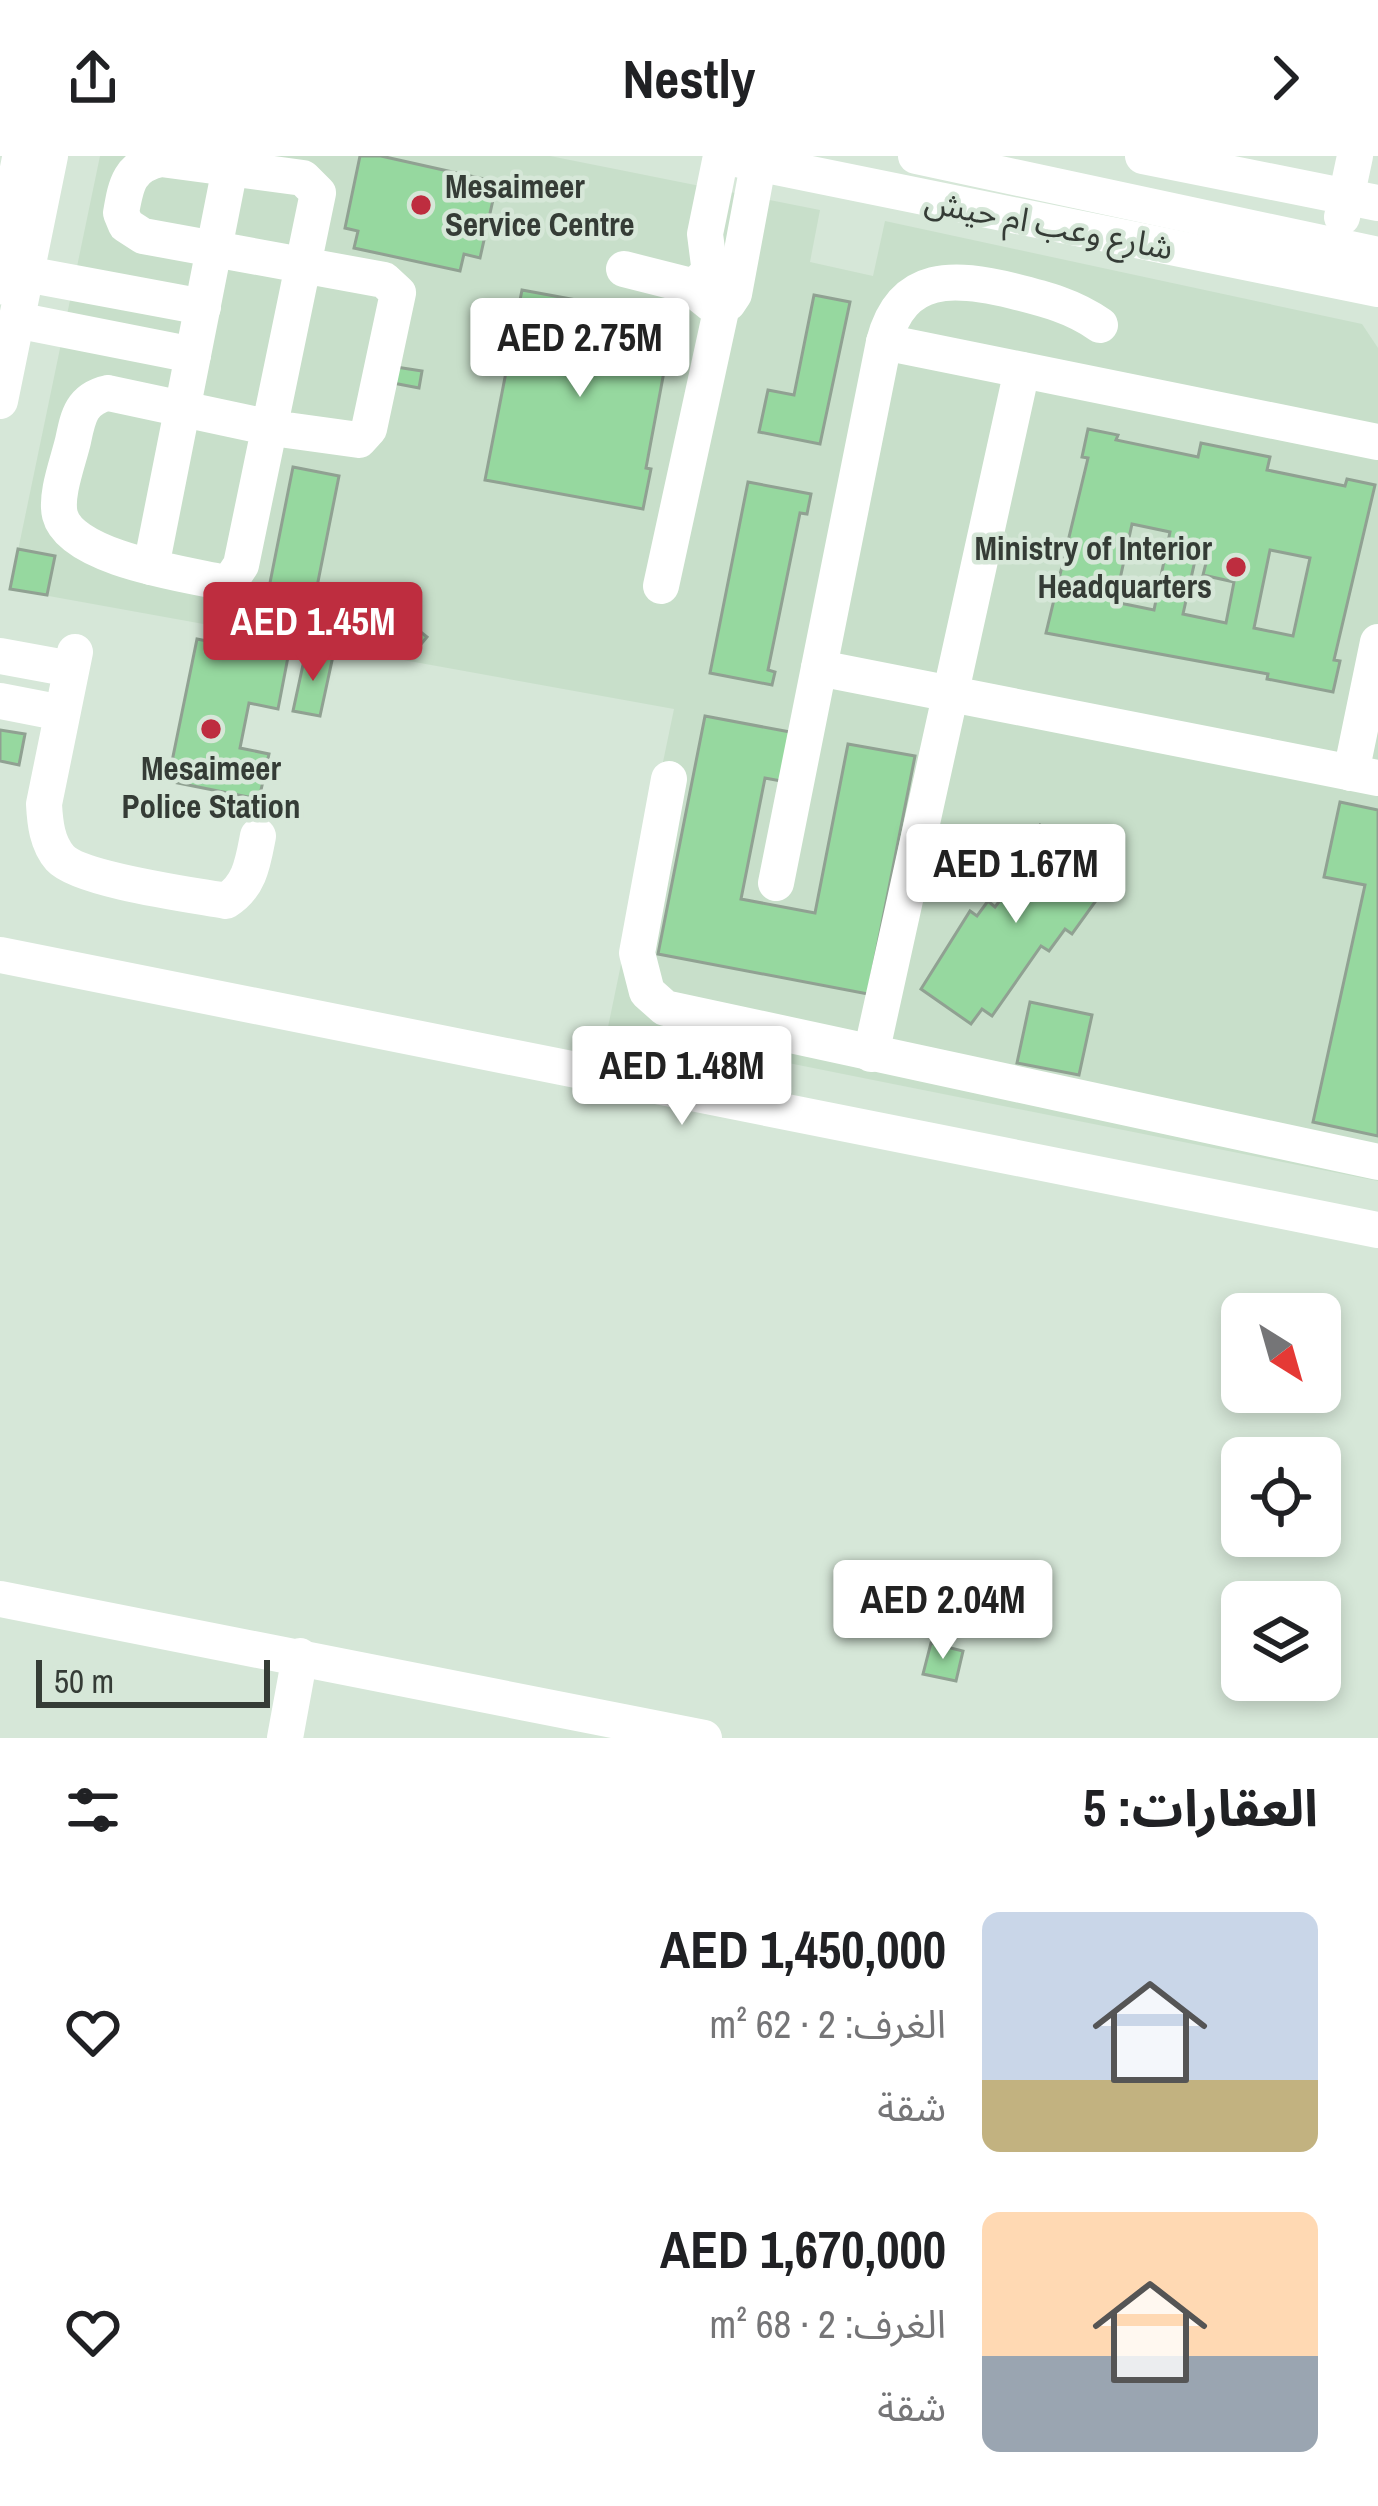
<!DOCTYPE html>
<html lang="ar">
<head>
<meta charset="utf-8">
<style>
  :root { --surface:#fff; --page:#f2f2f2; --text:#202124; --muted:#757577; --accent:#be2d3f }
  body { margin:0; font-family:"Archivo Narrow","Noto Sans Arabic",sans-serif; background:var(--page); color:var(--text); direction:rtl; height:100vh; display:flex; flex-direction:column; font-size:45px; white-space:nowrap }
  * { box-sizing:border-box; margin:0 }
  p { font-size:39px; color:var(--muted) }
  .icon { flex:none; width:66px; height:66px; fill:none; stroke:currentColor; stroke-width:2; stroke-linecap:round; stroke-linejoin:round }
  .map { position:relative; height:1582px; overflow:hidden; direction:ltr }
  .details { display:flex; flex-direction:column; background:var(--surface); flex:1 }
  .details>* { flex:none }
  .needle { width:78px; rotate:143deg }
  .fabs { position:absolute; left:1221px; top:1137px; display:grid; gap:24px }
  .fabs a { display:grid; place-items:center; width:120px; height:120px; border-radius:18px; background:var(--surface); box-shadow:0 6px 18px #0003; font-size:60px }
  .scale { position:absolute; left:36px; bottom:30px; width:234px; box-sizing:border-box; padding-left:12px; border:6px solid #353c36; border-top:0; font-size:33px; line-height:42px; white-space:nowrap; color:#353c36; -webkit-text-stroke:9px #d6e7d8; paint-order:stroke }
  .price { position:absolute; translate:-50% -102px; padding:0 27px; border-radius:12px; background:#fff; color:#222; font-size:39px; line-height:78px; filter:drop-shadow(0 3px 6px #0008) }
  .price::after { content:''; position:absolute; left:50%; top:72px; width:36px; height:27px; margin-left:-18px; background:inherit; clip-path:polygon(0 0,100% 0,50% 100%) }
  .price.active { background:var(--accent); color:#fff }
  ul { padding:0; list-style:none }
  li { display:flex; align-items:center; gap:36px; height:300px; padding:0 60px }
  li span { display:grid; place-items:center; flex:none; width:336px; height:240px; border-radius:18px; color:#555 }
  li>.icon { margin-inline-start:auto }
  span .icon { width:144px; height:144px; fill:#fffc; stroke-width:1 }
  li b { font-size:51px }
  h2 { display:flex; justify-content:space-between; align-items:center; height:144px; padding:0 60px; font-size:51px }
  header { display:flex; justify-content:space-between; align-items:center; height:156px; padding:0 60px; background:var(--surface); font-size:54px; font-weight:700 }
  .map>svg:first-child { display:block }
  .built { fill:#c8dfca }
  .building { fill:#96d89f; stroke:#90a192; stroke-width:3; fill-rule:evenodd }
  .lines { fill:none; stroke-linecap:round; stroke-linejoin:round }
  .minor { stroke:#fff; stroke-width:36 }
  .major { stroke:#fff; stroke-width:45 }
  .poi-dot { fill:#be2d3f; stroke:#d6e7d8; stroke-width:4.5 }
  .labels { text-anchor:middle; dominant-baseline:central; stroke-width:9; stroke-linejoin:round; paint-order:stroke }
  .poi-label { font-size:33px; font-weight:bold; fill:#353c36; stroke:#d6e7d8; text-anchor:start }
  .street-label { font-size:33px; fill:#353c36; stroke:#d6e7d8 }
</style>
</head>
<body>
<header><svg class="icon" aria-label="forward" viewBox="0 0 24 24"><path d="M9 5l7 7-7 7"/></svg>Nestly<svg class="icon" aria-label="share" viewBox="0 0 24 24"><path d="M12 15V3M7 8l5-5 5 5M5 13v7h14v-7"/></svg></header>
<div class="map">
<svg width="1378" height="1582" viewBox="0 0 1378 1582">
  <rect width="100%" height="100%" fill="#d6e7d8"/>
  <path class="built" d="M100 0H550L820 54 810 106 873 120 885 65 1362 168 1378 192V1025L608 871 674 553 10 433Z"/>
  <g class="building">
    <path d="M360 0H381L497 26 480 102 464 98 460 115 354 92 358 75 345 72Z"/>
    <path d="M522 134 674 162 646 312 651 313 643 353 485 324Z"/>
    <path d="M814 139 850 146 820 288 759 276 768 234 794 239Z"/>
    <path d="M396 211 422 215 419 232 393 227Z"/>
    <path d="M1088 273 1118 279 1116 284 1198 301 1201 287 1270 301 1267 314 1345 330 1347 323 1375 329 1334 504 1340 505 1333 536 1267 523 1268 518 1046 477 1088 302 1082 301ZM1132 368 1170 376 1154 454 1115 446ZM1270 394 1310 402 1293 480 1254 472ZM1196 400 1207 403 1203 419 1234 426 1226 467 1183 458Z"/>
    <path d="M293 311 339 320 309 471 263 462Z"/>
    <path d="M748 326 811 338 807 358 800 357 768 514 775 516 772 529 710 517Z"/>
    <path d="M18 393 55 400 47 439 10 433Z"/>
    <path d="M397 457 427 481 412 499 382 475Z"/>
    <path d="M197 483 288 501 278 553 249 547 240 592 269 598 259 643 168 625Z"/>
    <path d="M306 495 333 500 320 560 293 555Z"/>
    <path d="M705 560 790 576 781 625 765 622 741 743 815 757 848 588 915 600 868 838 658 798Z"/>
    <path d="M0 574 25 578 19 609 0 605Z"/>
    <path d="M1340 646 1378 654V980L1313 966 1365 729 1324 721Z"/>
    <path d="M1040 669 1113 721 1072 778 1065 773 1049 795 1041 790 992 860 982 853 971 868 921 833 970 755 977 760 988 745 995 751 1010 731 1000 724Z"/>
    <path d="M1030 846 1092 859 1079 919 1017 907Z"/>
    <path d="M931 1487 963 1495 956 1525 923 1518Z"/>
  </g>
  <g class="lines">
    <g class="minor">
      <path d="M722 0 1378 133"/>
      <path d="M916 0 1378 99"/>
      <path d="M1143 0 1378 47"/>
      <path d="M1342 61 1355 0"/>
      <path d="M624 113 699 132"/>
      <path d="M710 117 705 78 721 0"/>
      <path d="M26 118 203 151"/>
      <path d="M733 125 721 115 702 123 700 139 715 151 728 147 734 138 758 9"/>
      <path d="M16 164 193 199"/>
      <path d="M884 186 1378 286"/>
      <path d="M108 237C81 243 78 261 73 285 68 306 55 339 60 359 71 402 184 418 221 426L231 424 241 409 318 37 303 22 161 3C129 10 126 28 121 57L126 69 143 80 384 124 398 137 369 273 359 284 272 272 108 237"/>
      <path d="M0 245 50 0"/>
      <path d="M151 411 230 12"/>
      <path d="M661 430 722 150"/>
      <path d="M75 496 44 648C45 667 47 687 60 702 80 724 193 739 226 745 250 730 253 706 258 680"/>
      <path d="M0 500 71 513"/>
      <path d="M819 512 1378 622"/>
      <path d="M0 545 62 557"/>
      <path d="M1351 617 1378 486"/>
      <path d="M669 623 637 797 647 836 665 852 1378 1006"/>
      <path d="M776 727 884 186C902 116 955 121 1013 135 1045 143 1073 150 1100 169"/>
      <path d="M0 799 1378 1074"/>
      <path d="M871 898 1022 214"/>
      <path d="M0 1443 704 1582"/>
      <path d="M285 1582 300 1500"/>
    </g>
    <path class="major" d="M0 126 25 0"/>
  </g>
  <g class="poi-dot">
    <circle cx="421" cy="49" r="12"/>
    <circle cx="1236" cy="411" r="12"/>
    <circle cx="211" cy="573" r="12"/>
  </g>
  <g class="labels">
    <g class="poi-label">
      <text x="445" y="30">Mesaimeer<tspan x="445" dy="38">Service Centre</tspan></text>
      <text x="1212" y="392" text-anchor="end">Ministry of Interior<tspan x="1212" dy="38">Headquarters</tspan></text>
      <text x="211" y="612" text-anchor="middle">Mesaimeer<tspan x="211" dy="38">Police Station</tspan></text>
    </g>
    <g class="street-label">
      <text transform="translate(1049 68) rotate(11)">شارع وعب ام حيش</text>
    </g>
  </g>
</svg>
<div class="fabs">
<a><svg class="needle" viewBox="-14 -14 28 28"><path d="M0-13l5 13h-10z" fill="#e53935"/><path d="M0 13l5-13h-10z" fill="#757577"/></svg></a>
<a><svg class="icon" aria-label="locate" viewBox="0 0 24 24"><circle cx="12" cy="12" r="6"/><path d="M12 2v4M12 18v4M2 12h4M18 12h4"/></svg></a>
<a><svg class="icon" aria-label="layers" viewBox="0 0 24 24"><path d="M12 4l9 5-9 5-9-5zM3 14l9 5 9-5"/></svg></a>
</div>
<div class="scale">50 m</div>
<b class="price" style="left:580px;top:244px">AED 2.75M</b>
<b class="price active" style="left:313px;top:528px">AED 1.45M</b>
<b class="price" style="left:1016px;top:770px">AED 1.67M</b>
<b class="price" style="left:682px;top:972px">AED 1.48M</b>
<b class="price" style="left:943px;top:1506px">AED 2.04M</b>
</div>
<section class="details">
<h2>العقارات: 5<svg class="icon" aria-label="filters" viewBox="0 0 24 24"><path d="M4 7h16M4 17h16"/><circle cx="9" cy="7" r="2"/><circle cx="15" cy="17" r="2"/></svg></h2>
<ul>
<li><span style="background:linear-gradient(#c9d6e8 70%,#c2b280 0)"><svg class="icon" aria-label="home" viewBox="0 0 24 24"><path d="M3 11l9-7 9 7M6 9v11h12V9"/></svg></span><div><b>AED 1,450,000</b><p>الغرف: 2 · 62 m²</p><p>شقة</p></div><svg class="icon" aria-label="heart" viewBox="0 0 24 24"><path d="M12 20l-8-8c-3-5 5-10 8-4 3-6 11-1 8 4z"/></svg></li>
<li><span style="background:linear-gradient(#ffd9b3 60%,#9aa5b1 0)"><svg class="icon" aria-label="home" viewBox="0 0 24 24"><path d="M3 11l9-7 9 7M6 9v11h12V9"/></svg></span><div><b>AED 1,670,000</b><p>الغرف: 2 · 68 m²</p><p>شقة</p></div><svg class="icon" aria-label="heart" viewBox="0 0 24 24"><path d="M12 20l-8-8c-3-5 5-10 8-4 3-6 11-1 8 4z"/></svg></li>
</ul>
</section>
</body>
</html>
